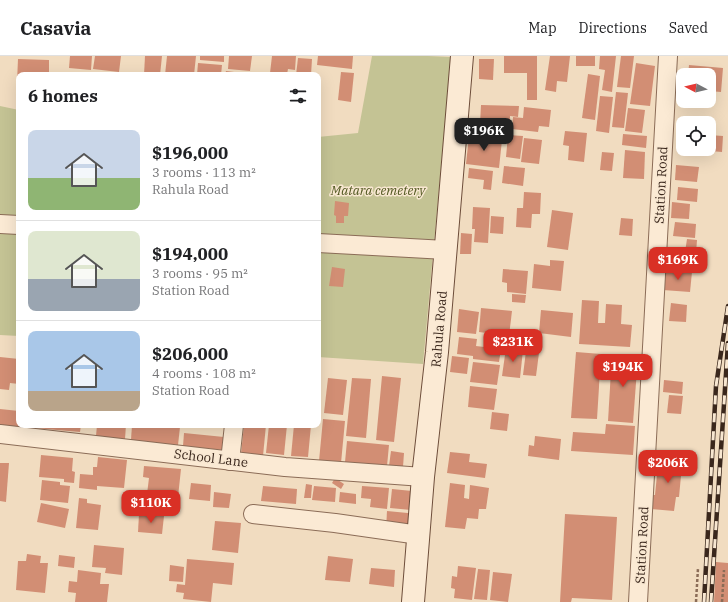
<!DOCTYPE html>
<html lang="en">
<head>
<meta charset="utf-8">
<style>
  :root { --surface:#fff; --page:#f6f6f6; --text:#202124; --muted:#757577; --line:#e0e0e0; --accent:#d93025 }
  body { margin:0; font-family:"IBM Plex Serif",serif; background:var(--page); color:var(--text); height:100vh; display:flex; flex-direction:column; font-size:15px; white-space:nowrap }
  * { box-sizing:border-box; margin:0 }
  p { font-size:13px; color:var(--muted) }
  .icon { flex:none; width:22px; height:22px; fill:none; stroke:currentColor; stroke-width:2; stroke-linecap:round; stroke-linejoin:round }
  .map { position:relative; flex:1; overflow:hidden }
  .panel { position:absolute; left:16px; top:16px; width:305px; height:356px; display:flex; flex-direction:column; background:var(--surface); border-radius:8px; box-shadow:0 4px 16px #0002 }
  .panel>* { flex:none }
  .needle { width:26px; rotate:277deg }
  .fabs { position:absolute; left:676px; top:12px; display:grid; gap:8px }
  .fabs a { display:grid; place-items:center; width:40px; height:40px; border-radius:8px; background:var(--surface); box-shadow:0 4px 16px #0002; font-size:20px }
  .price { position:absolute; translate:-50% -34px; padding:0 9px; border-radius:8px; background:var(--accent); color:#fff; font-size:13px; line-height:26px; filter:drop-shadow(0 1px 2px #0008) }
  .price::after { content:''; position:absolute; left:50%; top:24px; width:12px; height:9px; margin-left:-6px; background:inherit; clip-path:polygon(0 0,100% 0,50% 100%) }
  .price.on { background:#222; color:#fff }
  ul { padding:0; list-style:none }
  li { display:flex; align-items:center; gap:12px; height:100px; padding:0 12px }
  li+li { border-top:1px solid var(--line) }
  li span { display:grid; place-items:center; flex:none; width:112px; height:80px; border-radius:8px; color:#555 }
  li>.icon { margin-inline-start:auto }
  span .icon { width:48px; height:48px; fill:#fffc; stroke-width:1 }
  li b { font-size:17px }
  h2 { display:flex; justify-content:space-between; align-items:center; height:48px; padding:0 12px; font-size:17px }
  header { display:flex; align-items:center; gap:24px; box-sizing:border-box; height:56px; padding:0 20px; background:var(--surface); border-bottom:1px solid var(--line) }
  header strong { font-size:19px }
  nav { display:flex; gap:22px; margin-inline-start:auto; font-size:14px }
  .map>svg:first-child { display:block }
  .cemetery { fill:#c4c394 }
  .building { fill:#d28e74 }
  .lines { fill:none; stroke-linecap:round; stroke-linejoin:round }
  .minor-casing { stroke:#8b6c57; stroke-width:20 }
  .secondary-casing { stroke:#6d4d3a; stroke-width:24 }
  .path { stroke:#8b6c57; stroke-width:2.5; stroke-dasharray:3 2; stroke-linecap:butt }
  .minor { stroke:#fbead4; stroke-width:18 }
  .secondary { stroke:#fbead4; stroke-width:22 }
  .rail-casing { stroke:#3a271c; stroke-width:4.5 }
  .rail { stroke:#f8e7d1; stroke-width:3; stroke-dasharray:9; stroke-linecap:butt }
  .labels { text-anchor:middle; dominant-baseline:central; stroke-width:3; stroke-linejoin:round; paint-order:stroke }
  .street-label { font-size:13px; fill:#3a271c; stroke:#f8e7d1 }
  .park-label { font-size:13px; font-style:italic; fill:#525821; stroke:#f8e7d1 }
</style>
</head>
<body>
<header>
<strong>Casavia</strong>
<nav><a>Map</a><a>Directions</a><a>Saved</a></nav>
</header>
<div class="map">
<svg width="728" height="546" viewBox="0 0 728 546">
  <rect width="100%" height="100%" fill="#f1dcc0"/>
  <g class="cemetery">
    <path d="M372 0H428L451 1 423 308 318 301V81L358 77Z"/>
    <path d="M0 50 19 54V280L0 279Z"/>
  </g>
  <g class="building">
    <path d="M70 0H92L91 14 69 12Z"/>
    <path d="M95 0H121L119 16 93 13Z"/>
    <path d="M145 0H162L160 19H144Z"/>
    <path d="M167 0H196L194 19H165Z"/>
    <path d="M200 0H224V6L200 4Z"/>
    <path d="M229 0H252L250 15 228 13Z"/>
    <path d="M272 0H296L295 14 288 13 287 18 270 17Z"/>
    <path d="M318 0H353L352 13 317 9Z"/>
    <path d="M504 0H537V44H527V17H504Z"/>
    <path d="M550 0H570L567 26 557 25 556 36 545 34Z"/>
    <rect x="576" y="0" width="19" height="10"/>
    <path d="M600 0H616L612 36 602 34 605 14 599 13Z"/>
    <path d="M621 0H634L630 32 617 31Z"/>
    <path d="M298 2 312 3 311 19H296Z"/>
    <path d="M18 3 49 4V19H19V49H16Z"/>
    <path d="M479 3H494L493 24 479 23Z"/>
    <path d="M198 7 222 9 221 19H197Z"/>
    <path d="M636 7 655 10 650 50 630 48Z"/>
    <path d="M689 9 723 12 721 36 709 35V19H688Z"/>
    <path d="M226 15 250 18 249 19H225Z"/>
    <path d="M341 16 354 17 351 46 338 44Z"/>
    <path d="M588 18 600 20 595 64 582 62Z"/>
    <path d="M616 36 628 37 624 72 612 71Z"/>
    <path d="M600 40 613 41 609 77 596 75Z"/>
    <path d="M692 45H703L702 50 692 49Z"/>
    <path d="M481 49 519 50 518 61 510 60V69L480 68Z"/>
    <path d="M524 51 551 54 549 71 539 70 538 76 512 73 513 61 523 62Z"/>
    <path d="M628 52 645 54 642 77 625 75Z"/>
    <path d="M565 75 587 77 584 106 568 104 569 90 563 89Z"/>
    <path d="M623 78 647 80 646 92 622 89Z"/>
    <path d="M508 79 523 80 520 103 506 101Z"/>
    <path d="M709 79 723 80 722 96 699 94 700 93H709Z"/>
    <path d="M469 80 502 84 499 112 466 108Z"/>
    <path d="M524 82 542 84 539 108 521 106Z"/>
    <path d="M625 94 645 96 644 123 623 122Z"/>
    <path d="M602 96 614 97 612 115 600 114Z"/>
    <path d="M676 109 699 111 697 126 675 124Z"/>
    <path d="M504 110 525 112 523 130 502 127Z"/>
    <path d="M469 112 493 115 491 134 483 133 484 124 468 122Z"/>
    <path d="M678 131 698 133 697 146 677 144Z"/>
    <path d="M524 136 541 137 540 158H532L531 172 516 171 517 152H523Z"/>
    <path d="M335 145 349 147 348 160H344V167H336V160L334 159Z"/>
    <path d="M672 146 690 148 689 163 671 162Z"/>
    <path d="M473 151 490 152 488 187 474 186 475 173H472Z"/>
    <path d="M552 154 573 157 568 194 547 191Z"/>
    <path d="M491 160 504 161 503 178 490 177Z"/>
    <path d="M621 162 633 163 632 180 619 179Z"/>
    <path d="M675 166 696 168 695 182 673 180Z"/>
    <path d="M461 177 472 178 471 198H460Z"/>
    <path d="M687 183 697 184 696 197 685 196Z"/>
    <path d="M550 204 564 205 561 235 532 232 534 208 550 210Z"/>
    <path d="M332 211 345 213 343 231 329 230Z"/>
    <path d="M503 213 528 215 526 238 507 236V227L502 226Z"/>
    <path d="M665 214 692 216 690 236 663 234Z"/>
    <path d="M512 238 526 239 525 247 512 246Z"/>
    <path d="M582 244 599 245 598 267H605L606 248 622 249 621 268 632 269 630 291 579 288Z"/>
    <path d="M671 247 687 249 686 266 669 265Z"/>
    <path d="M481 252 512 255 509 280 479 276Z"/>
    <path d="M459 253 479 256 476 278 457 276Z"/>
    <path d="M541 254 573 257 571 281 539 277Z"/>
    <path d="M459 281 477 283 476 290 501 293 499 306 473 303V300L457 298Z"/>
    <path d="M506 292 523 294 520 322 502 320Z"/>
    <path d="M526 295 539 297 536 320 523 319Z"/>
    <path d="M576 296 601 298 597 363 571 362Z"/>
    <path d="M612 298 638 300 633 367 608 365Z"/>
    <path d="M452 300 469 302 467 318 450 316Z"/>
    <path d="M0 301 19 303V328L10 327 9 334 0 333Z"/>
    <path d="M473 306 500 309 497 329 470 326Z"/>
    <path d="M382 320 401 322 394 386 376 384Z"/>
    <path d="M328 322 347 324 343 359 324 357Z"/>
    <path d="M352 322 371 323 366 382 346 380Z"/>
    <path d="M664 324 683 326 682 338 663 336Z"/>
    <path d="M470 330 497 333 494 354 468 351Z"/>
    <path d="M669 339 683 340 681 358 667 357Z"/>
    <path d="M0 353 19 355V369H81L80 376 0 369Z"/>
    <path d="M492 356 509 358 507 375 490 373Z"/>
    <path d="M323 363 345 365 341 407 319 405Z"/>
    <path d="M606 368 635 370 633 399 571 395 573 376 605 378Z"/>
    <path d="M97 369H126L125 383 96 380Z"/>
    <path d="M132 369H164L180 371 178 389 131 384Z"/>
    <path d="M244 369H266L263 400 241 398Z"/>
    <path d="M269 369H287L284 399 266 397Z"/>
    <path d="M294 369H311L308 401 291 400Z"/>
    <path d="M184 377 224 381 223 394 183 390Z"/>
    <path d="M535 380 561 383 559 404 528 400 529 389 534 390Z"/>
    <path d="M347 385 389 389 387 410 345 406Z"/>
    <path d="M391 395 404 397 403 411 389 410Z"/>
    <path d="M664 395 678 396 677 408 682 409 679 441H676L674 455 651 453 652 439H655L657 419 662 420Z"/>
    <path d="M450 396 470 398 469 406 487 408 485 422 447 417Z"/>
    <path d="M41 399 73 402 72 415 75 416 74 427 64 426V423L39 421Z"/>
    <path d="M98 401 127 404 124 432 97 430V434L79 432 80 418 93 419V411H97Z"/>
    <path d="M0 407H9L6 446 0 445Z"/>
    <path d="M144 410 181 413 178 441 147 438 149 422 143 421Z"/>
    <path d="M335 422 344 428 341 433 332 427Z"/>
    <path d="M42 424 60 426V429L70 430 68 447 40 444Z"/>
    <path d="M191 427 211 429 210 445 189 443Z"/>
    <path d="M450 427 465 429 464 442 469 443 470 429 489 432 486 453H479L478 463 467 462 465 473 445 471Z"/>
    <path d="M306 428 312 429 311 442H304Z"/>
    <path d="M263 430 297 433 296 448 261 445Z"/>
    <path d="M314 430 336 432 335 446 312 444Z"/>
    <path d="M362 430 389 432 387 453 370 451 371 443 361 442Z"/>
    <path d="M392 433 412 435 411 454 390 452Z"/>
    <path d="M214 436 231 438 229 452 213 451Z"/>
    <path d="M340 436 356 438V448L339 446Z"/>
    <path d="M79 442 87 443V447L101 449 98 474 76 472Z"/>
    <path d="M41 447 69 453 65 472 37 466Z"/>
    <path d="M387 455 418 458 416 476 386 473Z"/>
    <path d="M139 458 164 460 162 478 138 476Z"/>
    <path d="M565 458 617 461 612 544 572 542 571 546H560Z"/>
    <path d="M215 465 241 467 238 497 212 494Z"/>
    <path d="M94 489 124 492 122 519 105 517 106 512 92 511Z"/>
    <path d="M27 498 41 500 40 507H48L45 537 16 534 18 505H26Z"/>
    <path d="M59 499 75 501 74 512 58 510Z"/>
    <path d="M328 500 353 503 350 526 325 524Z"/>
    <path d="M187 503 234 507 232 529 213 527 211 546 183 543 184 537 176 536 177 528 185 529Z"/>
    <path d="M716 506 728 507V546H714Z"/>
    <path d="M170 509 184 511 183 526 169 525Z"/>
    <path d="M458 510 476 512 472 544 454 542 455 533 451 532 452 520 457 521Z"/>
    <path d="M371 512 395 514 394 531 369 528Z"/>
    <path d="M478 513 490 514 487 544 474 543Z"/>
    <path d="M78 514 101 517 100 528H109L107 546H75L76 537 68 536 69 525 77 526Z"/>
    <path d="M493 516 512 518 508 546 490 544Z"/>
  </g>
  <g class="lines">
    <defs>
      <g id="minor">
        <path d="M0 168 19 169"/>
        <path d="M318 187 446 194"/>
        <path d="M0 378 285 411 423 421"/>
        <path d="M230 405 234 369"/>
        <path d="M253 458 335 467 419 479"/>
        <path d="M638 546 668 0"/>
      </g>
      <path id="secondary" d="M413 546 423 421 437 296 462 0"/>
    </defs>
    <use href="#minor" class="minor-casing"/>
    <use href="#secondary" class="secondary-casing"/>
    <g class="path">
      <path d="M696 546 698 512"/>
      <path d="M722 546 724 514"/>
    </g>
    <use href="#minor" class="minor"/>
    <use href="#secondary" class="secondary"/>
    <defs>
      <g id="rail">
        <path d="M704 546 716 330 728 250"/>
        <path d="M711 546 728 287"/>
      </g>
    </defs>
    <use href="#rail" class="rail-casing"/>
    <use href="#rail" class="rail"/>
  </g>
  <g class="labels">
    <g class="street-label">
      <text transform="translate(661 129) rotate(-87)">Station Road</text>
      <text transform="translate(439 273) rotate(-85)">Rahula Road</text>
      <text transform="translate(211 402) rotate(7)">School Lane</text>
      <text transform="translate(642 489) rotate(-87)">Station Road</text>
    </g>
    <g class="park-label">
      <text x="378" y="134">Matara cemetery</text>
    </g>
  </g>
</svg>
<div class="fabs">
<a><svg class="needle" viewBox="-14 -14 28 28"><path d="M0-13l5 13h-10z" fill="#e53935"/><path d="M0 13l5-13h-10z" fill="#757577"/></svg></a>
<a><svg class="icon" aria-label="locate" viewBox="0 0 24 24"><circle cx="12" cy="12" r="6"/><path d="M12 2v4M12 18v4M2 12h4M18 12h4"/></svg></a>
</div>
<b class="price on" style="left:484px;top:96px">$196K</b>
<b class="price" style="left:678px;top:225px">$169K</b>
<b class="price" style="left:513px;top:307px">$231K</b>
<b class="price" style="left:623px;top:332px">$194K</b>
<b class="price" style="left:668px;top:428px">$206K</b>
<b class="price" style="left:151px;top:468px">$110K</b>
<section class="panel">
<h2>6 homes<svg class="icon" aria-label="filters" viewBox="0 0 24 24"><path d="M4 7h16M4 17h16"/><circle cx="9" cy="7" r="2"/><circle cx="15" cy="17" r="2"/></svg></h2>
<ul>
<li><span style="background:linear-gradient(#c9d6e8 60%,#8fb573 0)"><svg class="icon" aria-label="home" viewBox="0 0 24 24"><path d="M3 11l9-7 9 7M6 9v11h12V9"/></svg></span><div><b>$196,000</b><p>3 rooms · 113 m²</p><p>Rahula Road</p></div></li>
<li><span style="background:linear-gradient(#dfe7d0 60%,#9aa5b1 0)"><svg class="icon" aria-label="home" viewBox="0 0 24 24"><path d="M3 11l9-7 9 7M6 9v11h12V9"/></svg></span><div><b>$194,000</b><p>3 rooms · 95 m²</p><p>Station Road</p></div></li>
<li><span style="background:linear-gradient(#a9c7e8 75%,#b9a48a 0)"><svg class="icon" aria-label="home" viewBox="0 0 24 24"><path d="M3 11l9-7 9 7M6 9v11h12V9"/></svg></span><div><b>$206,000</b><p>4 rooms · 108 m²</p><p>Station Road</p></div></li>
</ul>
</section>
</div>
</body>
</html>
